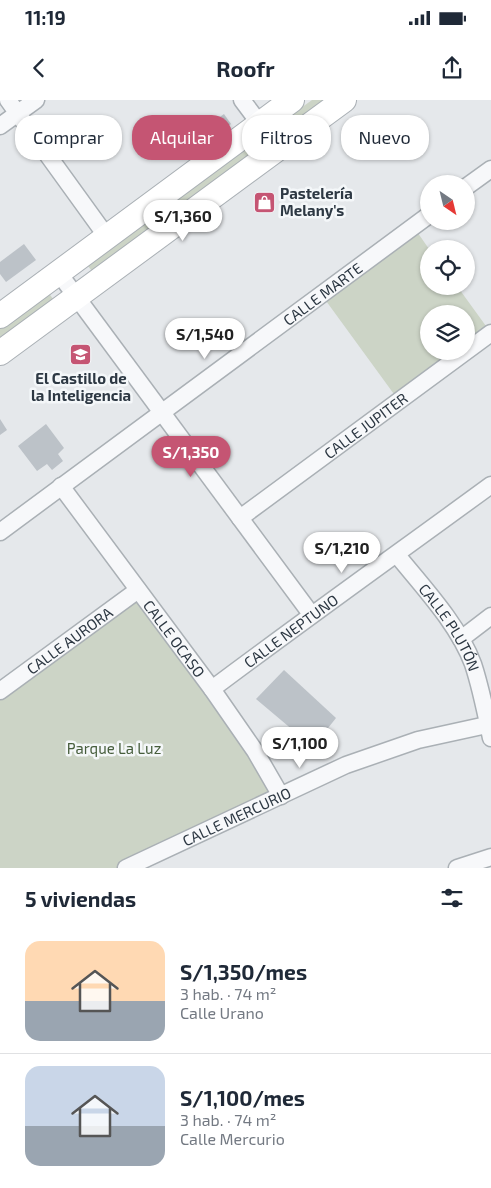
<!DOCTYPE html>
<html lang="es">
<head>
<meta charset="utf-8">
<style>
  :root { --surface:#fff; --page:#f6f6f7; --text:#1f2937; --muted:#747a83; --line:#e0e1e3; --accent:#c55573 }
  body { margin:0; font-family:"Exo 2",sans-serif; background:var(--page); color:var(--text); height:100vh; display:flex; flex-direction:column; font-size:19px; white-space:nowrap }
  * { box-sizing:border-box; margin:0 }
  p { font-size:16px; color:var(--muted) }
  .icon { flex:none; width:28px; height:28px; fill:none; stroke:currentColor; stroke-width:2; stroke-linecap:round; stroke-linejoin:round }
  .map { position:relative; height:768px; overflow:hidden }
  .details { display:flex; flex-direction:column; background:var(--surface); flex:1 }
  .details>* { flex:none }
  .hud { position:absolute; left:15px; top:15px; width:461px; height:45px; display:flex; gap:10px }
  .needle { width:32px; rotate:145deg }
  .tools { position:absolute; left:420px; top:75px; display:grid; gap:10px }
  .tools a { display:grid; place-items:center; width:55px; height:55px; border-radius:50%; background:var(--surface); box-shadow:0 1px 4px #0004; font-size:25px }
  .price { position:absolute; translate:-50% -42px; padding:0 11px; border-radius:18px; background:#fff; color:#222; font-size:16px; line-height:32px; filter:drop-shadow(0 1px 2px #0008) }
  .price::after { content:''; position:absolute; left:50%; top:30px; width:15px; height:11px; margin-left:-8px; background:inherit; clip-path:polygon(0 0,100% 0,50% 100%) }
  .price.on { background:var(--accent); color:#fff }
  ul { padding:0; list-style:none }
  li { display:flex; align-items:center; gap:15px; height:125px; padding:0 25px }
  li+li { border-top:1px solid var(--line) }
  li span { display:grid; place-items:center; flex:none; width:140px; height:100px; border-radius:15px; color:#555 }
  li>.icon { margin-inline-start:auto }
  span .icon { width:60px; height:60px; fill:#fffc; stroke-width:1 }
  li b { font-size:21px }
  h2 { display:flex; justify-content:space-between; align-items:center; height:60px; padding:0 25px; font-size:21px }
  .tag { padding:0 18px; border-radius:20px; background:var(--surface); box-shadow:0 1px 4px #0004; font-size:18px; line-height:45px }
  .tag.on { background:var(--accent); color:#fff }
  .status { display:flex; justify-content:space-between; align-items:center; height:35px; padding:0 25px; background:var(--surface); direction:ltr }
  .status svg { height:14px; fill:currentColor }
  header { display:flex; justify-content:space-between; align-items:center; height:65px; padding:0 25px; background:var(--surface); font-size:22px; font-weight:700 }
  .map>svg:first-child { display:block }
  .green { fill:#ccd4c6; fill-rule:evenodd }
  .building { fill:#bcc2c8 }
  .lines { fill:none; stroke-linecap:round; stroke-linejoin:round }
  .minor-casing { stroke:#aab0b5; stroke-width:19 }
  .secondary-casing { stroke:#aab0b5; stroke-width:26 }
  .minor { stroke:#f7f8fa; stroke-width:16 }
  .secondary { stroke:#fff; stroke-width:24 }
  .labels { text-anchor:middle; dominant-baseline:central; stroke-width:5; stroke-linejoin:round; paint-order:stroke }
  .poi-label { font-size:15px; font-weight:bold; fill:#2d3843; stroke:#f4f7f9; text-anchor:start }
  .street-label { font-size:15px; fill:#2d3843; stroke:#f4f7f9 }
  .park-label { font-size:15px; fill:#465d3c; stroke:#f4f7f9 }
</style>
</head>
<body>
<div class="status"><b>11:19</b><svg viewBox="0 0 49 12"><path d="M0 12V9h3v3zM5 12V6h3v6zM10 12V3h3v9zM15 12V0h3v12zM26 1h20v11H26zM47 4h2v5h-2z"/></svg></div>
<header><svg class="icon" aria-label="back" viewBox="0 0 24 24"><path d="M15 5l-7 7 7 7"/></svg>Roofr<svg class="icon" aria-label="share" viewBox="0 0 24 24"><path d="M12 15V3M7 8l5-5 5 5M5 13v7h14v-7"/></svg></header>
<div class="map">
<svg width="491" height="768" viewBox="0 0 491 768">
  <rect width="100%" height="100%" fill="#e5e8eb"/>
  <g class="green">
    <path d="M312 0H340L99 180 88 166 120 142 126 135Z"/>
    <path d="M413 126 429 149V186H457L491 233 399 301 321 194ZM429 214H466V251H429Z"/>
    <path d="M48 192 58 206 0 249V227Z"/>
    <path d="M138 490 281 696 124 768H0V591Z"/>
  </g>
  <g class="building">
    <path d="M224 14 231 24 215 36 207 26Z"/>
    <path d="M24 144 36 160 6 182 0 174V162Z"/>
    <path d="M0 319 7 330 0 335Z"/>
    <path d="M46 324 64 348 58 354 63 361 52 370 47 364 37 371 18 346Z"/>
    <path d="M284 570 336 618 313 647 256 599Z"/>
  </g>
  <g class="lines">
    <defs>
      <g id="minor">
        <path d="M8 0 107 137"/>
        <path d="M242 0 260 24"/>
        <path d="M0 26 36 0"/>
        <path d="M466 87 491 69"/>
        <path d="M58 172 311 514"/>
        <path id="s1" d="M61 386 212 589 255 651 281 696"/>
        <path id="s2" d="M240 418 491 233"/>
        <path id="s3" d="M0 432 429 115"/>
        <path id="s4" d="M397 455C423 487 458 524 473 564 481 588 486 614 491 638"/>
        <path d="M461 539 491 516"/>
        <path id="s5" d="M212 589C304 520 398 453 491 385"/>
        <path id="s6" d="M0 591 138 490"/>
        <path id="s7" d="M126 768 346 665 418 640 491 624"/>
        <path d="M457 768 491 757"/>
      </g>
      <g id="secondary">
        <path d="M0 216 292 0"/>
        <path d="M0 253 344 0"/>
      </g>
    </defs>
    <use href="#minor" class="minor-casing"/>
    <use href="#secondary" class="secondary-casing"/>
    <use href="#minor" class="minor"/>
    <use href="#secondary" class="secondary"/>
  </g>
  <defs>
    <symbol id="shop-square" viewBox="-11 -11 22 22"><rect x="-9" y="-9" width="18" height="18" rx="4" fill="#c55573" stroke="#f4f7f9"/><path d="M-5-2.5h2.3a2.7 3.5 0 0 1 5.4 0H5L5.5 6h-11ZM-1.5-2.5h3a1.5 2.3 0 0 0-3 0Z" fill="#fff"/></symbol>
    <symbol id="school-square" viewBox="-11 -11 22 22"><rect x="-9" y="-9" width="18" height="18" rx="4" fill="#c55573" stroke="#f4f7f9"/><path d="M0-5L7-2L0 1L-7-2ZM-4 1L0 2.5L4 1V4Q0 6-4 4Z" fill="#fff"/></symbol>
  </defs>
  <g fill-rule="evenodd">
    <use href="#shop-square" x="252" y="90" width="25" height="25"/>
    <use href="#school-square" x="68" y="242" width="25" height="25"/>
  </g>
  <g class="labels">
    <g class="poi-label">
      <text x="280" y="93">Pastelería<tspan x="280" dy="17">Melany's</tspan></text>
      <text x="81" y="278" text-anchor="middle">El Castillo de<tspan x="81" dy="17">la Inteligencia</tspan></text>
    </g>
    <g class="street-label">
      <text stroke="none"><textPath href="#s3" startOffset="401">CALLE MARTE</textPath></text>
      <text stroke="none"><textPath href="#s2" startOffset="156">CALLE JUPITER</textPath></text>
      <text stroke="none"><textPath href="#s4" startOffset="90">CALLE PLUTÓN</textPath></text>
      <text stroke="none"><textPath href="#s5" startOffset="98">CALLE NEPTUNO</textPath></text>
      <text stroke="none"><textPath href="#s1" startOffset="190">CALLE OCASO</textPath></text>
      <text stroke="none"><textPath href="#s6" startOffset="86">CALLE AURORA</textPath></text>
      <text stroke="none"><textPath href="#s7" startOffset="122">CALLE MERCURIO</textPath></text>
    </g>
    <g class="park-label">
      <text x="114" y="648">Parque La Luz</text>
    </g>
  </g>
</svg>
<div class="tools">
<a><svg class="needle" viewBox="-14 -14 28 28"><path d="M0-13l5 13h-10z" fill="#e53935"/><path d="M0 13l5-13h-10z" fill="#747a83"/></svg></a>
<a><svg class="icon" aria-label="locate" viewBox="0 0 24 24"><circle cx="12" cy="12" r="6"/><path d="M12 2v4M12 18v4M2 12h4M18 12h4"/></svg></a>
<a><svg class="icon" aria-label="layers" viewBox="0 0 24 24"><path d="M12 4l9 5-9 5-9-5zM3 14l9 5 9-5"/></svg></a>
</div>
<b class="price" style="left:183px;top:142px">S/1,360</b>
<b class="price" style="left:205px;top:260px">S/1,540</b>
<b class="price on" style="left:191px;top:378px">S/1,350</b>
<b class="price" style="left:342px;top:474px">S/1,210</b>
<b class="price" style="left:300px;top:669px">S/1,100</b>
<div class="hud">
<a class="tag">Comprar</a>
<a class="tag on">Alquilar</a>
<a class="tag">Filtros</a>
<a class="tag">Nuevo</a>
</div>
</div>
<section class="details">
<h2>5 viviendas<svg class="icon" aria-label="filters" viewBox="0 0 24 24"><path d="M4 7h16M4 17h16"/><circle cx="9" cy="7" r="2"/><circle cx="15" cy="17" r="2"/></svg></h2>
<ul>
<li><span style="background:linear-gradient(#ffd9b3 60%,#9aa5b1 0)"><svg class="icon" aria-label="home" viewBox="0 0 24 24"><path d="M3 11l9-7 9 7M6 9v11h12V9"/></svg></span><div><b>S/1,350/mes</b><p>3 hab. · 74 m²</p><p>Calle Urano</p></div></li>
<li><span style="background:linear-gradient(#c9d6e8 60%,#9aa5b1 0)"><svg class="icon" aria-label="home" viewBox="0 0 24 24"><path d="M3 11l9-7 9 7M6 9v11h12V9"/></svg></span><div><b>S/1,100/mes</b><p>3 hab. · 74 m²</p><p>Calle Mercurio</p></div></li>
</ul>
</section>
</body>
</html>
